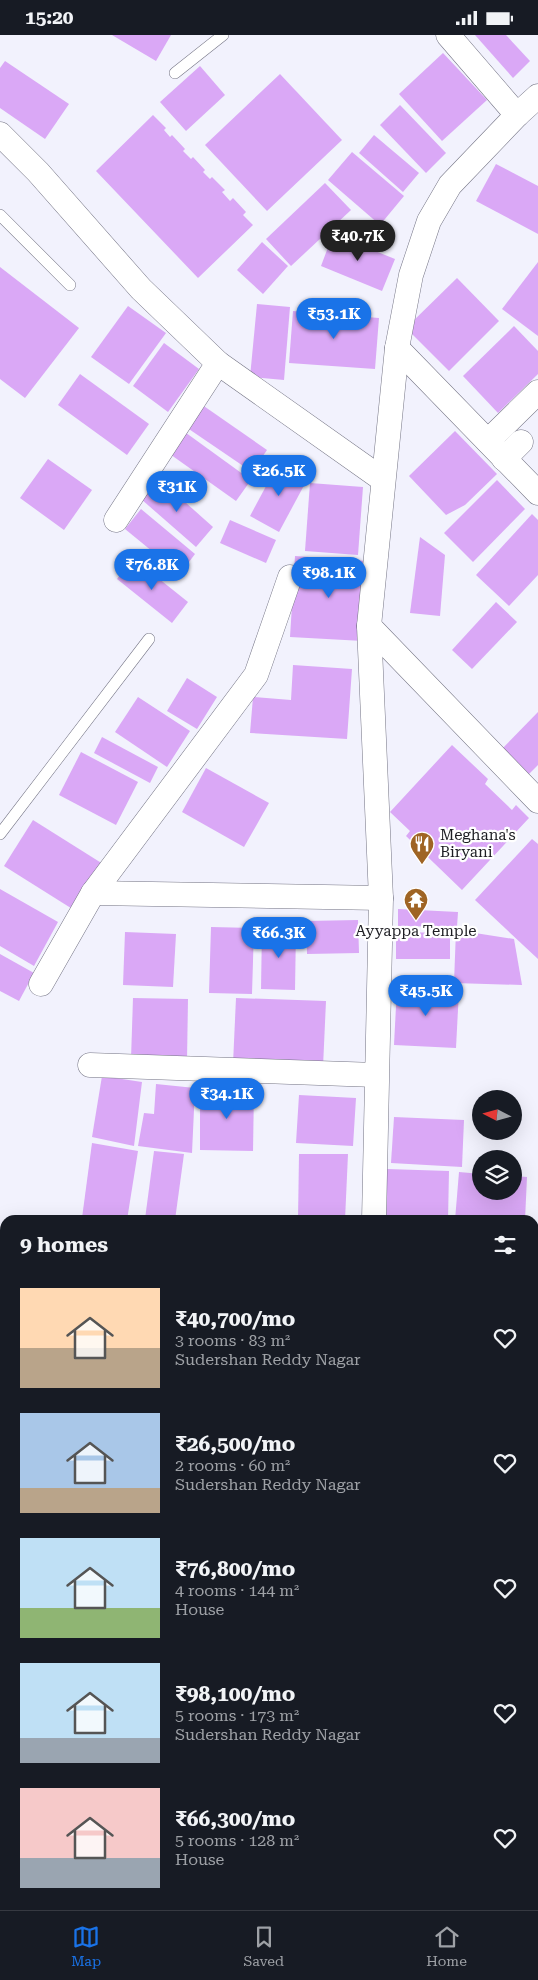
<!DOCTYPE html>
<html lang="en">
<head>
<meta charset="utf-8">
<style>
  :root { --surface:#171b24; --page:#242831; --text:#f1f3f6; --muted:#9ea1a6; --line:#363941; --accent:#1a73e8 }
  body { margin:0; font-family:"Roboto Serif",serif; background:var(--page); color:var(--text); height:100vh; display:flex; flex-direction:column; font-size:19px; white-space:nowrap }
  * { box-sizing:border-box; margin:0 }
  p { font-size:16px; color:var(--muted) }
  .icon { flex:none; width:28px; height:28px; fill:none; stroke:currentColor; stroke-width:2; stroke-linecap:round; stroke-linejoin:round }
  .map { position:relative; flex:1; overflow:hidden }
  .side { position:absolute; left:0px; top:1180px; width:539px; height:695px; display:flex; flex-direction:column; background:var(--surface); border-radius:15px 15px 0 0; box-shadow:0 5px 20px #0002 }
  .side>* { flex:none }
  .needle { width:32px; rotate:276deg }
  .buttons { position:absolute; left:472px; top:1055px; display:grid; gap:10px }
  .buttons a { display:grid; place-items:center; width:50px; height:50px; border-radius:50%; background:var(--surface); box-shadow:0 5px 20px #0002; font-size:25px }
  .price { position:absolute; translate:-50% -42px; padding:0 11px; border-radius:18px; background:var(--accent); color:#fff; font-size:16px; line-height:32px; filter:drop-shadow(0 1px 2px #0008) }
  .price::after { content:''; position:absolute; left:50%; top:30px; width:15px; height:11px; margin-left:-8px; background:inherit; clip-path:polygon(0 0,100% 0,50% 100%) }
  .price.selected { background:#222; color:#fff }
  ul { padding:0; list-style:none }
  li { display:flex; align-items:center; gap:15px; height:125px; padding:0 20px }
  li span { display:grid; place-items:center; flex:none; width:140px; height:100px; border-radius:0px; color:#555 }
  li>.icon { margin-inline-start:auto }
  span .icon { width:60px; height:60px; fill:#fffc; stroke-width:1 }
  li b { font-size:21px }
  h2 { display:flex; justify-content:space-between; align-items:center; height:60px; padding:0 20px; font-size:21px }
  .status { display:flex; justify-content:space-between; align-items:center; height:35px; padding:0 25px; background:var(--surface); direction:ltr }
  .status svg { height:14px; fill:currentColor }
  .tabs { display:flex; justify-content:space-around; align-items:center; height:70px; border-top:1px solid var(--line); background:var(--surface); font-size:14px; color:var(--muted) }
  .tabs a { display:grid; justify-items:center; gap:2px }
  .tabs .selected { color:var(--accent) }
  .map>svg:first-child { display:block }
  .building { fill:#daa8f6 }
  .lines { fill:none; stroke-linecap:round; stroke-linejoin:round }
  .service-casing { stroke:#757585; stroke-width:12 }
  .minor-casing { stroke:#757585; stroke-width:25 }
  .primary-casing { stroke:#d2d2d3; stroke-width:29 }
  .service { stroke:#fff; stroke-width:11 }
  .minor { stroke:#fff; stroke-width:24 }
  .primary { stroke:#d0e0f7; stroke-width:28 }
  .labels { text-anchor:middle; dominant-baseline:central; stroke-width:4.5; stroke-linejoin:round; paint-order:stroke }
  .poi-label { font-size:15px; fill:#1d1d23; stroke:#fff; text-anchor:start }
</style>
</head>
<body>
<div class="status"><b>15:20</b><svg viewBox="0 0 49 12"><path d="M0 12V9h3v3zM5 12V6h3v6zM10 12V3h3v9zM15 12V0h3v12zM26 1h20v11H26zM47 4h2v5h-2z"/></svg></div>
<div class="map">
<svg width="538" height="1875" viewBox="0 0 538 1875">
  <rect width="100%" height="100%" fill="#f2f2fd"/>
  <g class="building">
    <path d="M112 0H171L156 26Z"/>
    <path d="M475 0H506L530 26 513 43Z"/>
    <path d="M443 18 487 65 442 106 399 59Z"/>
    <path d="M5 26 69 69 45 104 0 73V33Z"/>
    <path d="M200 31 225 60 186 96 160 67Z"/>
    <path d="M280 39 342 105 267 176 205 110Z"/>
    <path d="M400 70 446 118 426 138 380 90Z"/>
    <path d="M153 80 166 93 164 95 170 102 172 100 185 114 183 116 191 124 193 122 205 135 203 137 210 144 212 142 225 155 222 157 230 166 233 163 246 177 243 180 253 190 198 243 96 136Z"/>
    <path d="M374 100 419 138 403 157 359 118Z"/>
    <path d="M352 117 404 161 380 190 328 145Z"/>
    <path d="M496 129 538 151V199L476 166Z"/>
    <path d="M325 148 351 175 291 231 266 204Z"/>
    <path d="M333 199 395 224 382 256 321 231Z"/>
    <path d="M262 207 288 231 263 259 237 235Z"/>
    <path d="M538 227V301L502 274Z"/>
    <path d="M0 232 79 293 25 363 0 344Z"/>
    <path d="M457 243 499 286 449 336 406 293Z"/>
    <path d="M257 269 290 272 284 345 250 342Z"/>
    <path d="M128 271 166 298 129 349 91 322Z"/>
    <path d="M293 276 379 283 375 334 289 328Z"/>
    <path d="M514 291 538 316V339L498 378 463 341Z"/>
    <path d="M164 308 199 334 168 377 133 351Z"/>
    <path d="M80 339 149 389 127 420 58 370Z"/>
    <path d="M198 367 267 415 252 437 183 390Z"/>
    <path d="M182 395 251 445 236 466 167 417Z"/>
    <path d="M455 396 497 439 465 470 446 480 409 441Z"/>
    <path d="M48 424 92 455 64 495 20 463Z"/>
    <path d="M279 427 308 443 279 497 250 481Z"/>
    <path d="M158 443 213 492 196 512 141 464Z"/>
    <path d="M497 445 525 474 473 527 444 498Z"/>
    <path d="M310 448 363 452 358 520 305 516Z"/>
    <path d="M141 474 195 519 180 539 125 494Z"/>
    <path d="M532 479 538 485V540L509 571 476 540Z"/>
    <path d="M230 485 276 505 266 528 220 508Z"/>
    <path d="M420 502 445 520 440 581 410 578Z"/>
    <path d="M295 521 368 526 363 606 290 602Z"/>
    <path d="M133 523 188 567 172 588 117 544Z"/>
    <path d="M496 567 517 587 472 634 452 615Z"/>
    <path d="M293 630 352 634 347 704 250 698 253 662 291 665Z"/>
    <path d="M187 643 217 662 197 694 167 676Z"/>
    <path d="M138 662 190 696 167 732 115 697Z"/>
    <path d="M538 677V730L527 741 501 715Z"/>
    <path d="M102 702 158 732 150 748 94 718Z"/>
    <path d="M452 710 488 744 485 749 512 775 516 770 529 783 462 855 406 801 410 796 390 777Z"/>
    <path d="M81 717 138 747 116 790 59 760Z"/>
    <path d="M206 733 269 768 244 812 182 777Z"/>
    <path d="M33 785 103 829 74 875 4 831Z"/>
    <path d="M532 804 538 809V924L475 865Z"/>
    <path d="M0 854 58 887 34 931 0 911Z"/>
    <path d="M398 874 458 877 457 892 398 891Z"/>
    <path d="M358 885 359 918 307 919 306 886Z"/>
    <path d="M211 892 254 893 252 959 209 958Z"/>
    <path d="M262 893 296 894 295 955 261 954Z"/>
    <path d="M456 895 514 904 522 950 454 948Z"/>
    <path d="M125 897 176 899 173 952 123 950Z"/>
    <path d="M396 897 450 898V924H396Z"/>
    <path d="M0 919 34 938 19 966 0 956Z"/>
    <path d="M397 952 459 955 456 1013 394 1010Z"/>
    <path d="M133 963 188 964 187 1026 131 1024Z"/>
    <path d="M236 963 326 966 323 1032 233 1029Z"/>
    <path d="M102 1041 142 1047 134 1111 92 1102Z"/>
    <path d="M156 1049 195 1053 192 1118 138 1111 144 1078 154 1079Z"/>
    <path d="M200 1054H254L253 1116 200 1115Z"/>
    <path d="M299 1060 356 1063 353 1111 296 1108Z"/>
    <path d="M394 1082 464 1085 462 1132 391 1128Z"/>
    <path d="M92 1108 138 1116 127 1185 82 1183Z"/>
    <path d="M154 1116 184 1119 175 1185 145 1184Z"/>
    <path d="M299 1119H348L345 1185H298Z"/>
    <path d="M387 1134 449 1136 448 1185H386Z"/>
    <path d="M459 1137 481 1139V1156H514V1141L527 1142 525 1185H455Z"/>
    <path d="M0 1295 5 1296V1371L0 1370Z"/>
  </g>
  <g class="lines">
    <defs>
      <g id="service">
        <path d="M175 38 223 0"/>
        <path d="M0 180 70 250"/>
        <path d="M0 799 149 604"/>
      </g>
      <g id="minor">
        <path d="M448 0 517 80"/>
        <path d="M0 99 38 137 141 254 218 328 382 444"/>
        <path d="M397 313 538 458"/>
        <path d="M488 406 538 357"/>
        <path d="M504 424 521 407"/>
        <path d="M116 485 218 328"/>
        <path d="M369 591 538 766"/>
        <path d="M93 858 381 863"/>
        <path d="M41 949 93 858 256 640 290 542"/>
        <path d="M90 1030 376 1040"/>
        <path d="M374 1185 381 863 369 591 397 313 411 240 429 186 450 150 517 80 538 61"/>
        <path d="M534 1220H538"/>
      </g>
      <g id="primary">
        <path d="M534 1407H538"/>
        <path d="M0 1417 5 1416"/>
        <path d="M534 1445H538"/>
        <path d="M0 1454H5"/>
      </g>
    </defs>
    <use href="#service" class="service-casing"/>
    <use href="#minor" class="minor-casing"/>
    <use href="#primary" class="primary-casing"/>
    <use href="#service" class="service"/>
    <use href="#minor" class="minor"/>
    <use href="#primary" class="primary"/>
  </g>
  <defs>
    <symbol id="restaurant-pin" viewBox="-11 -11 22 30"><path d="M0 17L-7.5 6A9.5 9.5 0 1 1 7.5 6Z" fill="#9f6424" stroke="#fff"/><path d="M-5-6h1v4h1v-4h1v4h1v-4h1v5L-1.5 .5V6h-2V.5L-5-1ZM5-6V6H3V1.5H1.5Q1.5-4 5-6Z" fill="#fff"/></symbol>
    <symbol id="temple-pin" viewBox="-11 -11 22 30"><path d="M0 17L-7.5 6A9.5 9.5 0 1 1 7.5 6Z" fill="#9f6424" stroke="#fff"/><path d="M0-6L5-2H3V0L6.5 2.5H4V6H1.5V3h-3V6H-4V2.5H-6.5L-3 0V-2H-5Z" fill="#fff"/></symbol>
  </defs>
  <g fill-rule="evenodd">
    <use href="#restaurant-pin" x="408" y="795" width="28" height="38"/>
    <use href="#temple-pin" x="402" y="851" width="28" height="38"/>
  </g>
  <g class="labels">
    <g class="poi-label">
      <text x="440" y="800">Meghana's<tspan x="440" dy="17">Biryani</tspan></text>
      <text x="416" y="896" text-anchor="middle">Ayyappa Temple</text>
    </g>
  </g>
</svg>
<div class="buttons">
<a><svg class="needle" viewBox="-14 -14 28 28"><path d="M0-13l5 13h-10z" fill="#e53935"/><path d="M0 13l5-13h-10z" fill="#9ea1a6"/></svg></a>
<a><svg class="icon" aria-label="layers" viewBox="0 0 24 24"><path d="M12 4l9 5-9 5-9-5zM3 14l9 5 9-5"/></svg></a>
</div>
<b class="price selected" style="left:358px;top:227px">₹40.7K</b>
<b class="price" style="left:334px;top:305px">₹53.1K</b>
<b class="price" style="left:279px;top:462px">₹26.5K</b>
<b class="price" style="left:177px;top:478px">₹31K</b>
<b class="price" style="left:152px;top:556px">₹76.8K</b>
<b class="price" style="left:329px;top:564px">₹98.1K</b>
<b class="price" style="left:279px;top:924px">₹66.3K</b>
<b class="price" style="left:426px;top:982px">₹45.5K</b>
<b class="price" style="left:227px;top:1085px">₹34.1K</b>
<section class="side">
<h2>9 homes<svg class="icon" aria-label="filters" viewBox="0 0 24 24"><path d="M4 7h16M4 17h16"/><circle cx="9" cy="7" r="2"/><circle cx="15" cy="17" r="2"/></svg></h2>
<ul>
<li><span style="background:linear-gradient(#ffd9b3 60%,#b9a48a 0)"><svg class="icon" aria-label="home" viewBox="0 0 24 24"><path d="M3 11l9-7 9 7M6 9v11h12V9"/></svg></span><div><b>₹40,700/mo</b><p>3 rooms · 83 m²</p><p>Sudershan Reddy Nagar</p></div><svg class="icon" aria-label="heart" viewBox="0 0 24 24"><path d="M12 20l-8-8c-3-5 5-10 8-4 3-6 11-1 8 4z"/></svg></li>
<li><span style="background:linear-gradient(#a9c7e8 75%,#b9a48a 0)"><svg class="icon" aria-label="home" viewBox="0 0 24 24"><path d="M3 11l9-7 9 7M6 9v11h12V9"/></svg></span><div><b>₹26,500/mo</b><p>2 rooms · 60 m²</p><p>Sudershan Reddy Nagar</p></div><svg class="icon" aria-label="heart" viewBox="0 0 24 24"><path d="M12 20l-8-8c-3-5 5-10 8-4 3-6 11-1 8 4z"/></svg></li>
<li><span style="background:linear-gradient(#bfe0f5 70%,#8fb573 0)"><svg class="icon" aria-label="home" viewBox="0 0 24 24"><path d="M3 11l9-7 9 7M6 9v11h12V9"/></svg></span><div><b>₹76,800/mo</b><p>4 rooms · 144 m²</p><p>House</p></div><svg class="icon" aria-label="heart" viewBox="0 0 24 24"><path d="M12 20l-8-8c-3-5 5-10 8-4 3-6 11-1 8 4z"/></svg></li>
<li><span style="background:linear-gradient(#bfe0f5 75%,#9aa5b1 0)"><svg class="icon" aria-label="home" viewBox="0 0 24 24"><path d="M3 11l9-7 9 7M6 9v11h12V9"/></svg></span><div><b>₹98,100/mo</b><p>5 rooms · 173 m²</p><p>Sudershan Reddy Nagar</p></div><svg class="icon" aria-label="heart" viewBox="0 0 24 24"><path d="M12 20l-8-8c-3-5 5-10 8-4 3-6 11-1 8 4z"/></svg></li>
<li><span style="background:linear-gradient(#f6c9c9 70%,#9aa5b1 0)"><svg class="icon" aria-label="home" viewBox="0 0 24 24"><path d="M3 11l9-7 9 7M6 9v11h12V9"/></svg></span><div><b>₹66,300/mo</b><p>5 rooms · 128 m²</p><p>House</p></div><svg class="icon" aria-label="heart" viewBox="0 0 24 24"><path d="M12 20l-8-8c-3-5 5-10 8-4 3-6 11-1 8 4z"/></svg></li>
</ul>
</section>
</div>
<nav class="tabs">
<a class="selected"><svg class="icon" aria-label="map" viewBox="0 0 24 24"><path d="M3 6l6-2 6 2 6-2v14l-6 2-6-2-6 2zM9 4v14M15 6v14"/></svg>Map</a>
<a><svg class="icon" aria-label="saved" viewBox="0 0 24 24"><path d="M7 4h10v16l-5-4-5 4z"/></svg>Saved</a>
<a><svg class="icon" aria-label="home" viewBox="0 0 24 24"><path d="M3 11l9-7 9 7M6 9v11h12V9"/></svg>Home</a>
</nav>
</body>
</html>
